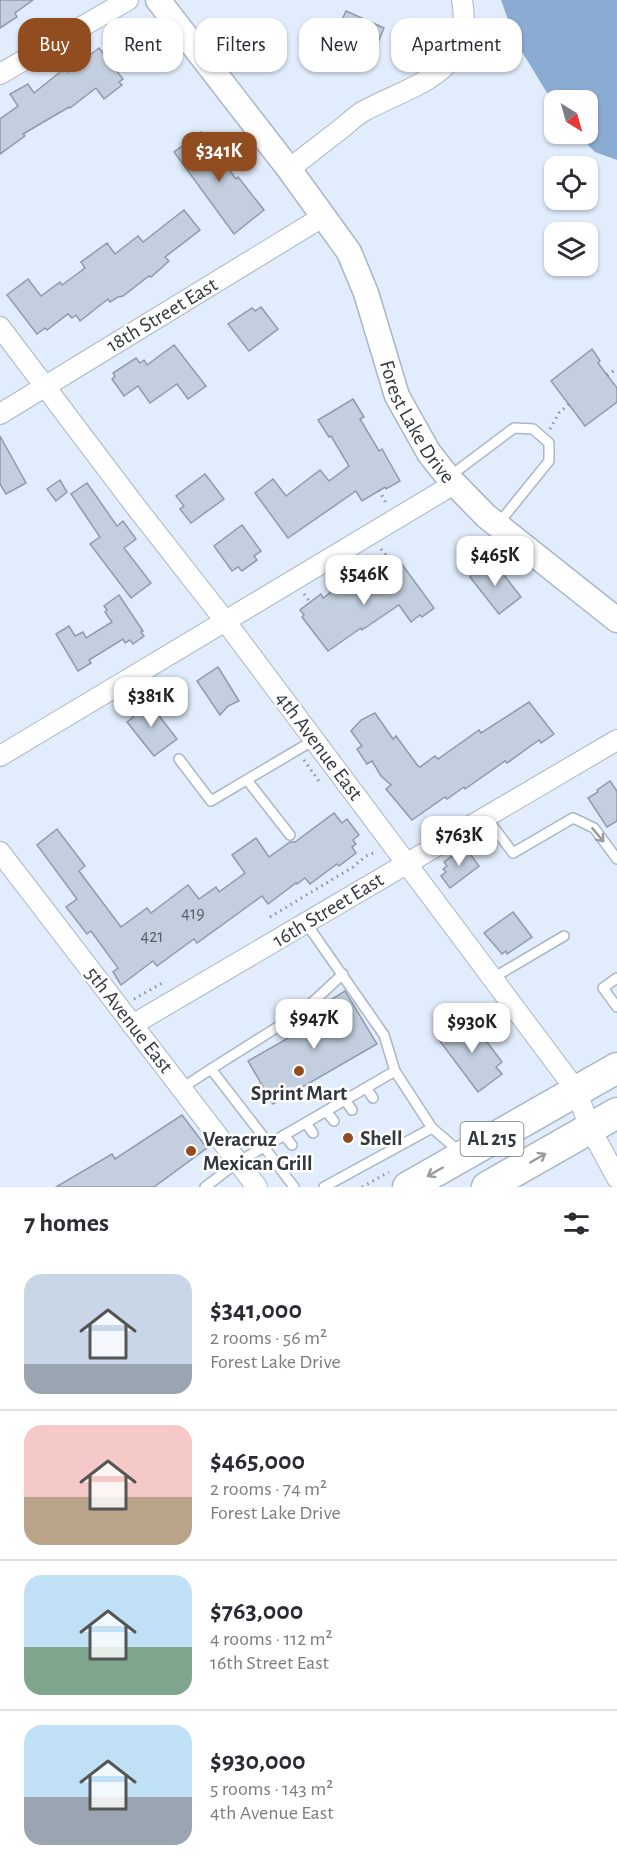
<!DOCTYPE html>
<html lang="en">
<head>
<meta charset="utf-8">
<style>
  :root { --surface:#fff; --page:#f7f7f7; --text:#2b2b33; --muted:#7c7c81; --line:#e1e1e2; --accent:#914d1f }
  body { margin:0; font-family:"Alegreya Sans",sans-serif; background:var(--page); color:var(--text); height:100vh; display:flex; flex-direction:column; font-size:22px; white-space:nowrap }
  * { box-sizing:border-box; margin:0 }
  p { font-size:20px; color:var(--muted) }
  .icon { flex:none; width:33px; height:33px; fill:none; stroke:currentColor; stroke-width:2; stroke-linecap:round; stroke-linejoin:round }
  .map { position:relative; height:1187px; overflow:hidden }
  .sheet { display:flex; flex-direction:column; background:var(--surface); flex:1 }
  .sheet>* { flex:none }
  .guide { position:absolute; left:18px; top:18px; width:582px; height:54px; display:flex; gap:12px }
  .needle { width:39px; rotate:143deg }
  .controls { position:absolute; left:544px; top:90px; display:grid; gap:12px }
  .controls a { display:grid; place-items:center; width:54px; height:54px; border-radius:12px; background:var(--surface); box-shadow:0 2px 4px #0004; font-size:30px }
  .price { position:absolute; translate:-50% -51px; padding:0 14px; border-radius:12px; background:#fff; color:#222; font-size:20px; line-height:39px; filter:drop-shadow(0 2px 3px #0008) }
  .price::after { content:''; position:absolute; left:50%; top:36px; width:18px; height:14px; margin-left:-9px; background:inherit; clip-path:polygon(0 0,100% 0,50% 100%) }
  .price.selected { background:var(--accent); color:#fff }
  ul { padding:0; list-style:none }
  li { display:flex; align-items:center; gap:18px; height:150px; padding:0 24px }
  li+li { border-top:2px solid var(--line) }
  li span { display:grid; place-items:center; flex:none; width:168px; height:120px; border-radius:18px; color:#555 }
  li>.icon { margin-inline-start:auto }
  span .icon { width:72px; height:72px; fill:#fffc; stroke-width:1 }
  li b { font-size:26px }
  h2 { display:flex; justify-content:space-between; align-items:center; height:72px; padding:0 24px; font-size:26px }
  .tag { padding:0 21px; border-radius:18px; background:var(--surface); box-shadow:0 2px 4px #0004; font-size:21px; line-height:54px }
  .tag.selected { background:var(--accent); color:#fff }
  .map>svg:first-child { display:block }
  .water { fill:#8bacd2 }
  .building { fill:#c3cfde; stroke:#909ba9; stroke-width:1.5 }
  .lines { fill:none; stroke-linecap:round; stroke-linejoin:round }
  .service-casing { stroke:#aab6c4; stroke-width:12 }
  .minor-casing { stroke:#aab6c4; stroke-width:22 }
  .tertiary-casing { stroke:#aab6c4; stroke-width:27 }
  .primary-casing { stroke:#aab6c4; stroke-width:33 }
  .path { stroke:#89919c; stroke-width:3; stroke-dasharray:1.5 4.5; stroke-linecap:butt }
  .service { stroke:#fff; stroke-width:9 }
  .minor { stroke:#fff; stroke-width:20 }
  .tertiary { stroke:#fff; stroke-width:24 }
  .primary { stroke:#fff; stroke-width:30 }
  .oneway { stroke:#999c9e }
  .poi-dot { fill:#914d1f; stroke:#fff; stroke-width:2 }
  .labels { text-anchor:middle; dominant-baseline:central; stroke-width:5; stroke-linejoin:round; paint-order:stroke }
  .number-label { font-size:18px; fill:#575e66 }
  .shield { fill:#fff; stroke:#707478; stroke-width:1.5 }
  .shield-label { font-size:20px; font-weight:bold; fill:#33383e }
  .street-label { font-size:21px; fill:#33383e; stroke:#fff }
  .poi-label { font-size:21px; font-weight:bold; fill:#33383e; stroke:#fff; text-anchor:start }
</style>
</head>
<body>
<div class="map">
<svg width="617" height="1187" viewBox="0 0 617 1187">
  <rect width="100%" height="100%" fill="#e1edfc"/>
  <path class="water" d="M501 0H617V160L595 152 577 134H588V100H555V106L516 42Z"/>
  <g class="building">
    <path d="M0 0H33L15 13 17 17 0 28Z"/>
    <path d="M346 11 384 28 374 52 363 50 356 67 332 57 339 40 334 38Z"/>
    <path d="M99 48 123 79 119 82 122 85 104 99 96 88 70 108 69 107 23 134 25 136 0 154V119L18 106 10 94 28 84 34 93 65 68 68 72Z"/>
    <path d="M201 132 236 179 238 177 264 210 234 234 174 152Z"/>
    <path d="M184 210 200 230 165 257 169 261 151 277 149 276 123 296 118 297 110 302 108 299 80 321 76 315 72 318 68 314 47 330 45 328 37 334 7 295 28 279 41 296 60 282 62 285 85 268 81 262 107 243 115 254 138 236 143 242Z"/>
    <path d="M261 307 278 329 249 351 228 324 252 308 255 311Z"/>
    <path d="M174 345 206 386 188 399 177 384 150 403 138 386 124 396 112 379 115 376 113 373 136 358 140 363 144 360 147 365Z"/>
    <path d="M592 349 600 361 598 363 617 388V402L585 426 551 381Z"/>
    <path d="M353 399 364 417 360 419 379 451 382 449 400 481 386 489 385 487 362 501 356 491 288 538 255 493 273 479 286 496 320 470 329 481 349 466 331 436 329 437 318 420Z"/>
    <path d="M0 436 26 483 6 494 0 484Z"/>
    <path d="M205 474 224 499 191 523 180 509 184 506 176 496Z"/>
    <path d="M60 480 67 492 56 501 47 489Z"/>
    <path d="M87 483 117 526 123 521 136 539 124 548 151 583 131 598 90 544 100 537 71 494Z"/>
    <path d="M242 525 261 551 254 556 257 560 242 571 238 567 232 571 214 546Z"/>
    <path d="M490 561 498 572 500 570 521 597 499 614 470 577Z"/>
    <path d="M401 563 434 608 422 617 420 615 411 622 399 605 362 630 361 628 328 651 302 617 304 615 300 610 321 594 323 598 354 575 357 581 361 578 368 587Z"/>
    <path d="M119 595 143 631 141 632 144 636 133 644 130 640 125 643 123 639 89 660 91 663 78 671 56 634 69 626 75 636 83 632 86 638 112 622 105 612 107 610 104 606Z"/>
    <path d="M218 667 239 701 228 706 220 715 197 681Z"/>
    <path d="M144 701 148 706 150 704 177 739 154 756 127 722 133 717 129 712Z"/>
    <path d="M529 702 554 734 541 743 539 740 507 763 505 761 465 789 464 787 447 799 445 797 412 820 386 789 391 785 381 776 372 761 367 764 357 749 362 746 351 731 361 720 375 713 393 739 396 736 418 766 420 767 435 756 438 759 479 730 481 733Z"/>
    <path d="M610 781 617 791V821L607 827 588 798 598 792 597 790Z"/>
    <path d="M334 813 342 823 347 819 359 835 353 840 356 844 352 847 356 853 339 866 337 864 310 884 305 878 297 884 296 883 268 904 262 896 197 943 194 939 157 966 153 961 121 985 113 972 118 968 91 931 87 934 66 907 77 899 37 845 57 829 85 866 79 871 121 927 147 908 151 913 188 885 199 899 216 887 219 892 245 873 232 855 256 838 269 857 290 842H295Z"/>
    <path d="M465 847 479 866 450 888 441 876 446 872 443 869 447 866 444 862Z"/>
    <path d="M513 912 532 937 507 954 506 951 502 954 484 933Z"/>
    <path d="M345 991 377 1044 273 1104 248 1061 325 1017 319 1007Z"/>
    <path d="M468 1017 502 1062 496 1067 502 1074 478 1092 439 1040Z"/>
    <path d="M182 1115 207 1148 154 1187H56L112 1154 115 1159Z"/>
  </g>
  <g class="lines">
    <defs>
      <g id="service">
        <path d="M450 476 514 428 533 429 549 443V461L498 524"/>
        <path d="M179 759 211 801 314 740"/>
        <path d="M247 780 290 835"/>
        <path d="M486 817 513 853 573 818 594 828 617 859"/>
        <path d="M306 923 384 1035 395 1071 432 1128 460 1152"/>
        <path d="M493 978 564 936"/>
        <path d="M617 978 603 988 617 1007"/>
        <path d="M211 1069 303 1011 343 974"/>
        <path d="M182 1088 211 1069 269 1144"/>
        <path d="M366 1088 373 1098"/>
        <path d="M345 1100 352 1110"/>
        <path d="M326 1111 334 1121"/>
        <path d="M306 1123 313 1133"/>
        <path d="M284 1135 292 1145"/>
        <path d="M264 1147 294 1187"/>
        <path d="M205 1187 238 1162 395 1071"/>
        <path d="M324 1187 432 1128"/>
      </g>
      <g id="minor">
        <path d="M0 74 128 0"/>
        <path d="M289 169C305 157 321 144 337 132 345 126 353 118 362 112 415 83 475 75 462 0"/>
        <path d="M0 327 136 507 226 622 576 1090 590 1128 617 1178"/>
        <path d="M0 414 324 216"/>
        <path d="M0 756 454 484"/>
        <path d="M0 852 257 1187"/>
        <path d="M132 1025 617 740"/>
      </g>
      <g id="tertiary">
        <path id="s1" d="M158 0 289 169 349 252 366 293 397 396 429 453 448 477 486 516 617 620"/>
      </g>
      <g id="primary">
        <path d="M408 1187 617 1068"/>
        <path d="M487 1187 617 1113"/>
      </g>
    </defs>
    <use href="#service" class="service-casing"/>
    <use href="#minor" class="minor-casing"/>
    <use href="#tertiary" class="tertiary-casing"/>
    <use href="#primary" class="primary-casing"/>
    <g class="path">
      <path d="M607 375 617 369"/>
      <path d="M550 429 559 413 569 404"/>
      <path d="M379 490 387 505"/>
      <path d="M381 549 396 567"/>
      <path d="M337 575 343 583"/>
      <path d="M304 594 310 602"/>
      <path d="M128 700 134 709"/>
      <path d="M304 760 321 784"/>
      <path d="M270 917 353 867 366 856 376 852"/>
      <path d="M134 999 164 982"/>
      <path d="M362 1187 389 1172"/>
    </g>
    <use href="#service" class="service"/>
    <use href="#minor" class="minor"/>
    <use href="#tertiary" class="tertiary"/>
    <use href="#primary" class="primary"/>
  </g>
  <defs><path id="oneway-shaft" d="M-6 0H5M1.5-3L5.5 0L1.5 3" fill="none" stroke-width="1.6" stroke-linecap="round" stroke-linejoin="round" transform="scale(1.5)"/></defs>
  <g class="oneway">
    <use href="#oneway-shaft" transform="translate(598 835) rotate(50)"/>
    <use href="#oneway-shaft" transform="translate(538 1158) rotate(-30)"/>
    <use href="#oneway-shaft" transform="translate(435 1172) rotate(150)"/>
  </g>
  <g class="poi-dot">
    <circle cx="299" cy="1071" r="6"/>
    <circle cx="348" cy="1138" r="6"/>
    <circle cx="191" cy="1151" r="6"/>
  </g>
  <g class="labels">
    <g class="number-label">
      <text x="193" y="914">419</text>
      <text x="152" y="937">421</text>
    </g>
    <rect class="shield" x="460.5" y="1122" width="63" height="34" rx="4.5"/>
    <g class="shield-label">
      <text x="492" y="1139">AL 215</text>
    </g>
    <g class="street-label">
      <text transform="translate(162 315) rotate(-31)">18th Street East</text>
      <text stroke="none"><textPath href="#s1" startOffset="500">Forest Lake Drive</textPath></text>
      <text transform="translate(319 746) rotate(53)">4th Avenue East</text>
      <text transform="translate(328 910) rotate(-31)">16th Street East</text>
      <text transform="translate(129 1020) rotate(52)">5th Avenue East</text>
    </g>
    <g class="poi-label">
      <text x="299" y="1093" text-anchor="middle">Sprint Mart</text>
      <text x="360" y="1138">Shell</text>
      <text x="203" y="1139">Veracruz<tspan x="203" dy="24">Mexican Grill</tspan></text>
    </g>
  </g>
</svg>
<div class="controls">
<a><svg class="needle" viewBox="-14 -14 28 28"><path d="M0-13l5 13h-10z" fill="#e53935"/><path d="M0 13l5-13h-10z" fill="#7c7c81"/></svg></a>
<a><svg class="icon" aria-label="locate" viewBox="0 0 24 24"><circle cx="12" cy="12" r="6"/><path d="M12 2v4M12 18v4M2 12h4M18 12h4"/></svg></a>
<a><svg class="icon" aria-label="layers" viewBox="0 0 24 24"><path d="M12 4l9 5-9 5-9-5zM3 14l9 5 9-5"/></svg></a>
</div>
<b class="price selected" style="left:219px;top:183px">$341K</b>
<b class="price" style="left:495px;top:587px">$465K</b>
<b class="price" style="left:364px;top:606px">$546K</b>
<b class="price" style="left:151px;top:728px">$381K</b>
<b class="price" style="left:459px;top:867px">$763K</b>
<b class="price" style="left:314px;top:1050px">$947K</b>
<b class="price" style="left:472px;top:1054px">$930K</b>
<div class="guide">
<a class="tag selected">Buy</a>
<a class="tag">Rent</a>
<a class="tag">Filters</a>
<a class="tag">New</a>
<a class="tag">Apartment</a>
</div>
</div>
<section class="sheet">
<h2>7 homes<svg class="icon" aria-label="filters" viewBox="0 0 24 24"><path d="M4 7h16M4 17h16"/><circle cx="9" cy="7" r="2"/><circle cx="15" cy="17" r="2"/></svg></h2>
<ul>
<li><span style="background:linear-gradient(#c9d6e8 75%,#9aa5b1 0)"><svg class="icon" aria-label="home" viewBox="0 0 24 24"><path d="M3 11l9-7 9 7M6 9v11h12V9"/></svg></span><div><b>$341,000</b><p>2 rooms · 56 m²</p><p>Forest Lake Drive</p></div></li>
<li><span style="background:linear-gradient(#f6c9c9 60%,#b9a48a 0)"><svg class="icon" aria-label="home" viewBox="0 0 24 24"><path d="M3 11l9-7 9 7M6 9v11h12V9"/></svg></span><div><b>$465,000</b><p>2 rooms · 74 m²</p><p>Forest Lake Drive</p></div></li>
<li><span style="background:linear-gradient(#bfe0f5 60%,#7fa58c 0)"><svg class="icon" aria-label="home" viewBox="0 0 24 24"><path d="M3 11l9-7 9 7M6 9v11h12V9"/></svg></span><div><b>$763,000</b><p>4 rooms · 112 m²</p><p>16th Street East</p></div></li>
<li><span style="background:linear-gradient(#bfe0f5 60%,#9aa5b1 0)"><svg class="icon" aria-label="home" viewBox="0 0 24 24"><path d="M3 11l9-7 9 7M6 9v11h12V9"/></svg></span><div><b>$930,000</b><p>5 rooms · 143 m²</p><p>4th Avenue East</p></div></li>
</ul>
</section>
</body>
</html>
